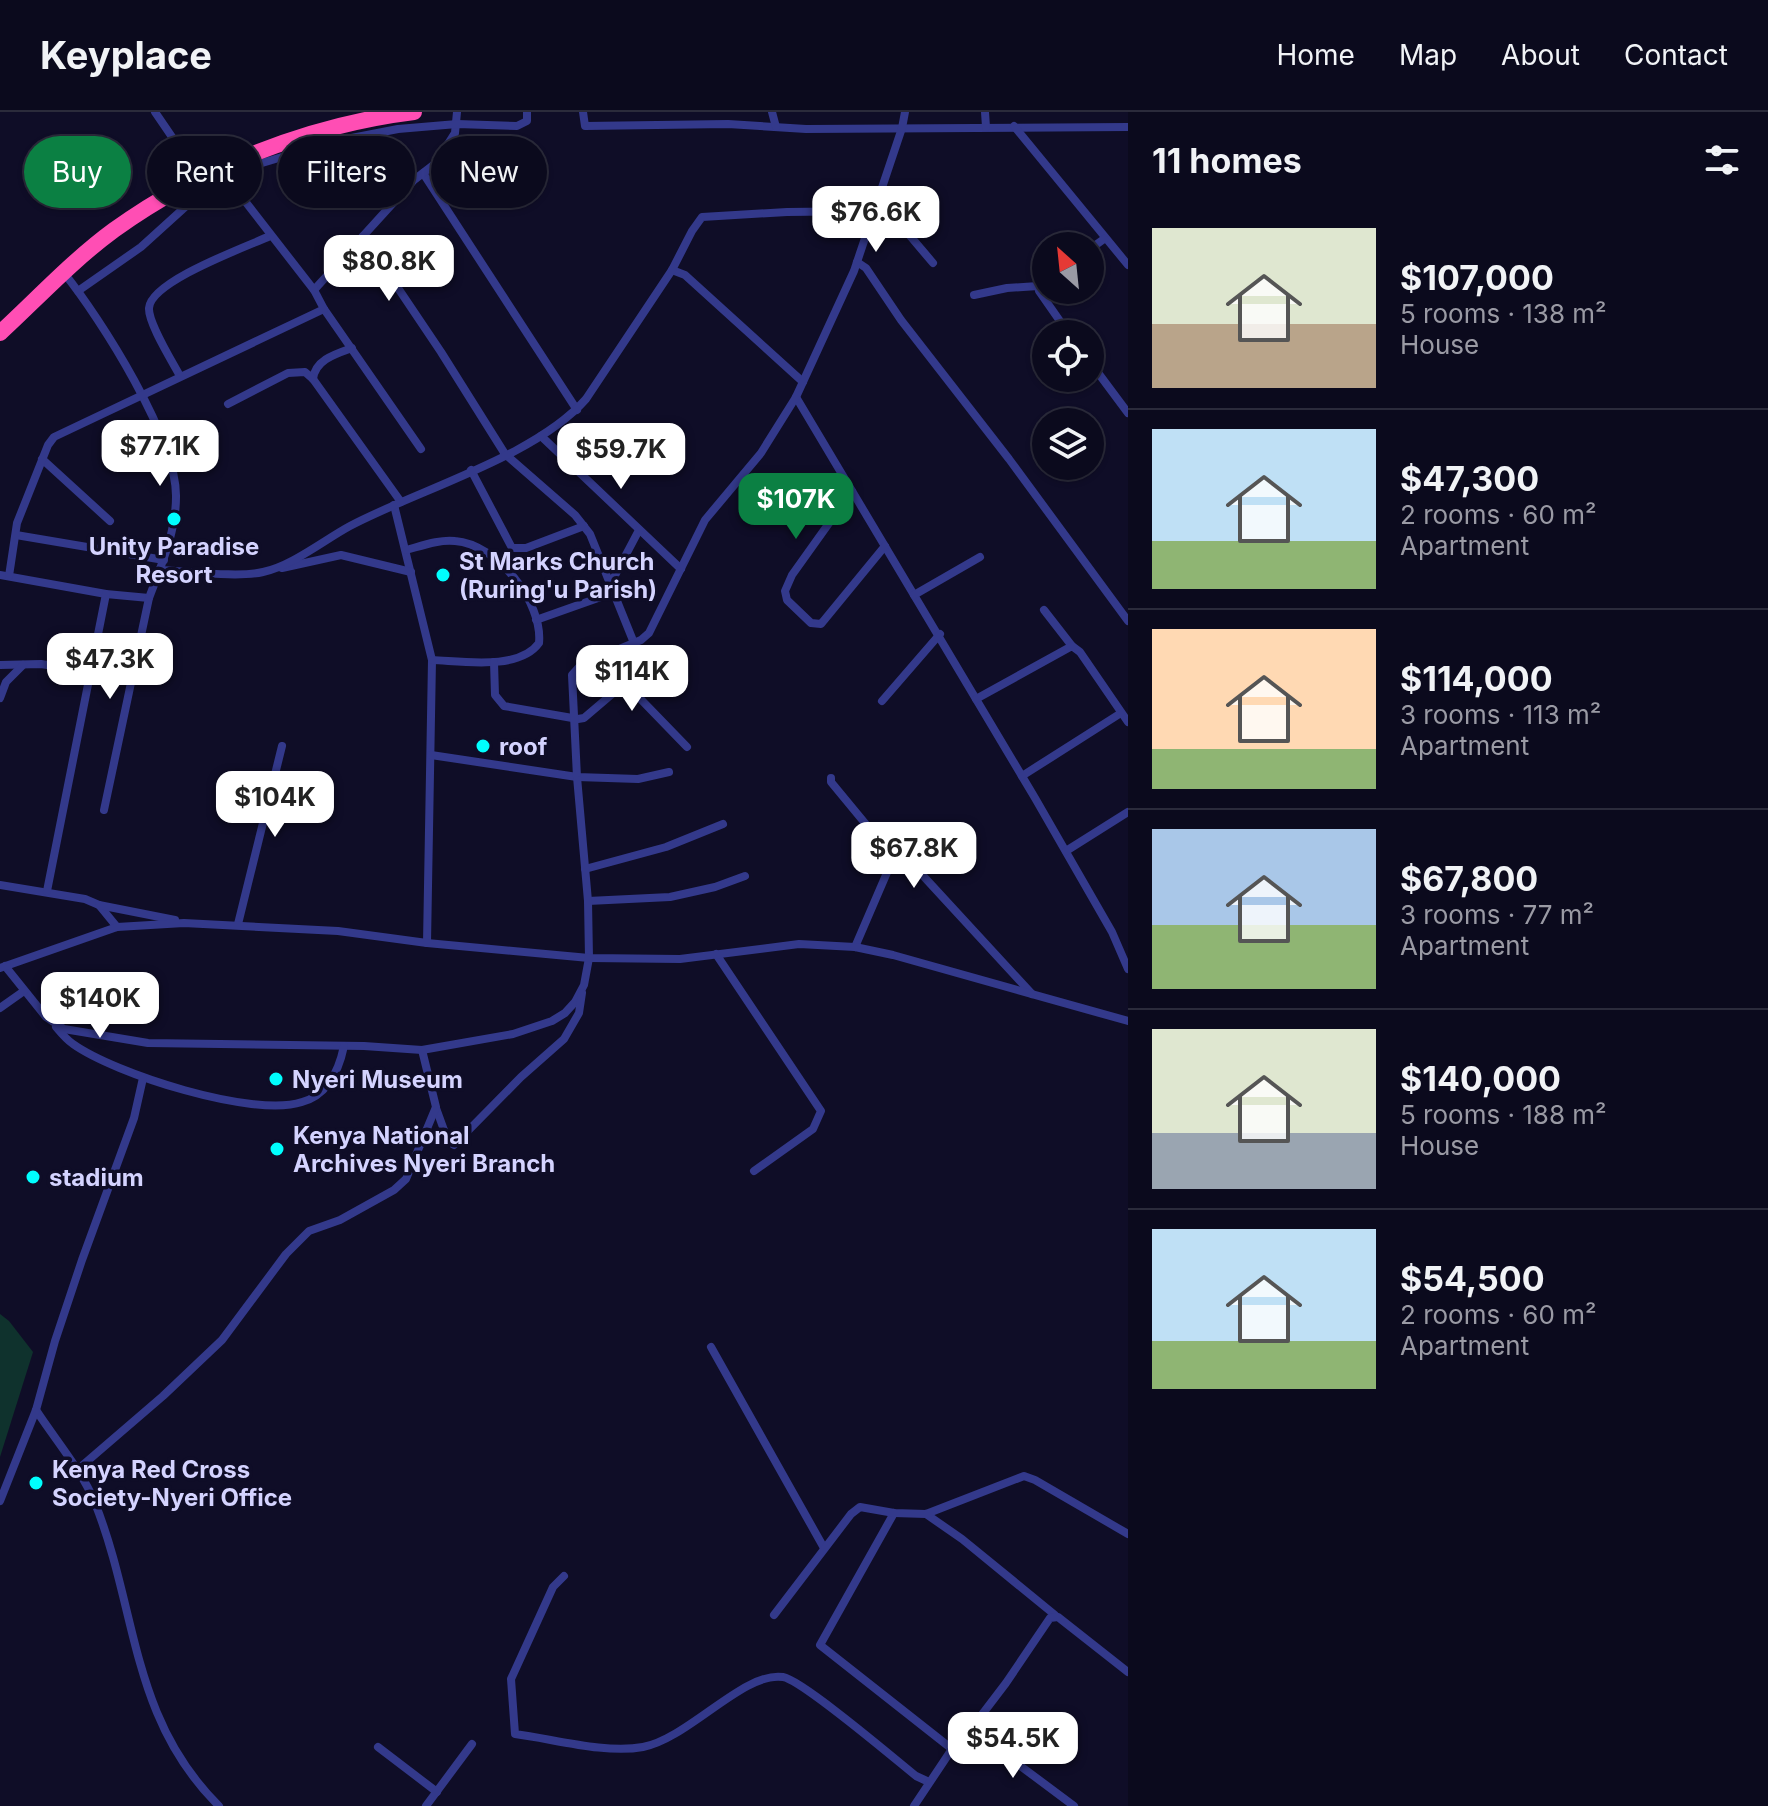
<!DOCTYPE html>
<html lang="en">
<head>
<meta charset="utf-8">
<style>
  :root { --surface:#0b0a1d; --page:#141326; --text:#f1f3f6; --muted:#9a9aa4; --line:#2b2b3b; --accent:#0b8043 }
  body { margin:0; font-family:Inter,sans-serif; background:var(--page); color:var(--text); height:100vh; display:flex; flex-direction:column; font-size:30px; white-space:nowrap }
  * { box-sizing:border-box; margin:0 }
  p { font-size:26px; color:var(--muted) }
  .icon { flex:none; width:44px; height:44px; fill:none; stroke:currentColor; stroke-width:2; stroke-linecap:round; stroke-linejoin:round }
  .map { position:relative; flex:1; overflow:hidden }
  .side { display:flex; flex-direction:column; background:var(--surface); width:640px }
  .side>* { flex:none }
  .top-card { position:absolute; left:24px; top:24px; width:760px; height:72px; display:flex; gap:16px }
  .needle { width:52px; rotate:333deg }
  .fabs { position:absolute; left:1032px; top:120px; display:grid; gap:16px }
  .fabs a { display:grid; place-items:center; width:72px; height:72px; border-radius:50%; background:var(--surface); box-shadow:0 2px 6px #0004,0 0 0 2px var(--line); font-size:40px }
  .price { position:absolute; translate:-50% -68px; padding:0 18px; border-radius:16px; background:#fff; color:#222; font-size:26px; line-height:52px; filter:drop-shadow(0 2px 4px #0008) }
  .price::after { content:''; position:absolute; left:50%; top:48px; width:24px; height:18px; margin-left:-12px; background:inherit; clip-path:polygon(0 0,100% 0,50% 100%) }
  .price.active { background:var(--accent); color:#fff }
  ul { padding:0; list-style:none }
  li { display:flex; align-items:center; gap:24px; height:200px; padding:0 24px }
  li+li { border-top:2px solid var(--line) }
  li span { display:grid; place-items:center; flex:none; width:224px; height:160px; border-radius:0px; color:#555 }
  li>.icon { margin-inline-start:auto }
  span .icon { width:96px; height:96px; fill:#fffc; stroke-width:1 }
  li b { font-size:34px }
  h2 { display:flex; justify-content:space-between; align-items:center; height:96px; padding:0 24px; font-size:34px }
  .chip { padding:0 28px; border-radius:36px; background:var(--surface); box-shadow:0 2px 6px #0004,0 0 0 2px var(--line); font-size:28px; line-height:72px }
  .chip.active { background:var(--accent); color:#fff }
  header { display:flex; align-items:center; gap:48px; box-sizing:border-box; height:112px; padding:0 40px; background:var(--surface); border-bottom:2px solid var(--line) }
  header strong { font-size:38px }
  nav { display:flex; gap:44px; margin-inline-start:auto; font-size:28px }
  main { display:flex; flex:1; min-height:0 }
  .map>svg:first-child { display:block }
  .green { fill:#0f322d }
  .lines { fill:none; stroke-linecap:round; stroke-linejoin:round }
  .street { stroke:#33398b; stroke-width:8 }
  .highway { stroke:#ff4eb4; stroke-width:16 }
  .poi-dot { fill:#00fefe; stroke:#0f0d27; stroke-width:3 }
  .labels { text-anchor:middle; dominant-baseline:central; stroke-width:7; stroke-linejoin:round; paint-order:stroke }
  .poi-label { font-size:24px; font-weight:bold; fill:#d4d3ff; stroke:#0f0d27; text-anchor:start }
</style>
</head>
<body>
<header>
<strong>Keyplace</strong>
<nav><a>Home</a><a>Map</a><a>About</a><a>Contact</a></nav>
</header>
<main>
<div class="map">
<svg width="1128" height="1694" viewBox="0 0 1128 1694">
  <rect width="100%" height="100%" fill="#0f0d27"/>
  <path class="green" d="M0 1202 9 1209 33 1240 0 1345Z"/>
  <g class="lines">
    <g class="street">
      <path d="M155 0 200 66"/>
      <path d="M583 0 585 14 728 12 806 17 1128 15"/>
      <path d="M772 0 776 15"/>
      <path d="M985 0 986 15"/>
      <path d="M1014 14 1128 153"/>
      <path d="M423 61 577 298"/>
      <path d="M878 86 933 151"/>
      <path d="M363 124 441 240 505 342 575 403 590 422 634 531"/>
      <path d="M1090 137 1104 127"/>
      <path d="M857 150 866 156 901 208 1009 347 1128 509"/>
      <path d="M672 158 685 163 803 270"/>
      <path d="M1046 166 1038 174 1039 179 1069 222"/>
      <path d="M314 178 414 68 436 51 455 21 457 0"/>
      <path d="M78 179 141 135 194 87 252 54 336 29 398 17 457 12 517 14 527 9V0"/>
      <path d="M974 183 1007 176 1038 174"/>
      <path d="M324 197 421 337"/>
      <path d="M1090 250 1128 301"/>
      <path d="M180 264C172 249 148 211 149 196 151 169 246 135 270 124"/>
      <path d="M313 267C315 248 335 242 352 236"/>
      <path d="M796 285 1035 686 1112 820 1128 857"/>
      <path d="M228 292 288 261 305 260 313 267 401 390"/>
      <path d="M541 324 681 457"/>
      <path d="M42 347 110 409"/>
      <path d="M471 358 512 436H526L584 414"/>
      <path d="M852 379 792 463 785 479 787 488 811 511 821 512 885 434"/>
      <path d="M394 393 432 548 427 831"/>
      <path d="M16 423 164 448"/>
      <path d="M406 438C421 434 440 427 455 429 497 432 543 490 539 531 519 559 461 549 432 548"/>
      <path d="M282 456 341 443 411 460"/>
      <path d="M159 458C188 459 237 466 263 460 292 454 324 428 350 414 420 377 535 345 586 287L672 158 692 119 702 105 787 100 873 99"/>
      <path d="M0 463 106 482 149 486C161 454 176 420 176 385 177 327 101 207 64 161"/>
      <path d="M9 464 17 411 48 333 54 325 324 197 314 178 220 57"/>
      <path d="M611 471 639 418"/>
      <path d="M914 483 980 445"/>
      <path d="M1044 498 1072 534"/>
      <path d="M536 508 615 480"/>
      <path d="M606 544 625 571 687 635"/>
      <path d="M494 550 495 583 504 594 578 607 584 606 625 571"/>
      <path d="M0 553 41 552 91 560"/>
      <path d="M0 586 6 570 23 553"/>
      <path d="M976 587 1072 534 1080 540 1128 610"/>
      <path d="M882 589 940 522"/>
      <path d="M431 643 577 665 638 667 669 660"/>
      <path d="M1022 664 1121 601"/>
      <path d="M831 666V670L888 739 903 742 1032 882"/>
      <path d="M104 698 149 486"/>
      <path d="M1066 739 1128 700"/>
      <path d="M585 757 666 735 723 712"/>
      <path d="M0 773 85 787 99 793 117 815"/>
      <path d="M47 779 106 482"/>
      <path d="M588 789 670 785 715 775 745 764"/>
      <path d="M99 793 175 808"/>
      <path d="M238 812 282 634"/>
      <path d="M855 835 895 742"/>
      <path d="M716 842 821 999 813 1017 754 1059"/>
      <path d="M5 854 46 905 64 917 148 931 364 934 422 938 513 922 552 909 565 901 575 890 584 873 589 846 588 789 577 665 572 563 581 553 641 528 649 521 705 408 761 341 796 285 854 159 902 16 905 0"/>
      <path d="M0 856 117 815 184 811 338 819 427 831 589 846 680 847 799 832 855 835 893 843 1128 909"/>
      <path d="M0 896 24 879"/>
      <path d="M56 915C61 921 67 928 73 932 115 962 253 1006 302 990 328 983 339 958 344 934"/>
      <path d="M436 996 448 1029 454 1033 521 965 564 927 579 901 582 881"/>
      <path d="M711 1235 824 1436"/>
      <path d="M36 1298C54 1326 83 1360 95 1391 138 1499 130 1606 219 1694"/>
      <path d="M77 1358 163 1284 222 1228 286 1142 309 1119 340 1108 394 1078 406 1067 436 995 422 938"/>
      <path d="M0 1389 36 1298 55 1229 82 1148 134 1006 143 966"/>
      <path d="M894 1401 820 1533 952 1637"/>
      <path d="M926 1402 962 1427 1055 1503"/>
      <path d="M564 1464 553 1475 511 1567 515 1622C554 1627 605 1642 643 1635 689 1626 744 1559 783 1565 802 1568 895 1647 916 1664L929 1670"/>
      <path d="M774 1503 851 1402 860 1395 894 1401 926 1402 1024 1364 1035 1368 1128 1422"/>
      <path d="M971 1617 1074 1694"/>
      <path d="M378 1635 437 1680"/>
      <path d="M426 1694 472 1632"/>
      <path d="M914 1694 952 1637 971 1617 1006 1571 1050 1506 1058 1505 1128 1560"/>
    </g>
    <path class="highway" d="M0 221C38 186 73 148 114 118 200 56 308 13 414 0"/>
  </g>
  <g class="poi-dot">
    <circle cx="174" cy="407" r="8"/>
    <circle cx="443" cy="463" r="8"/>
    <circle cx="483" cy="634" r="8"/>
    <circle cx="276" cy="967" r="8"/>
    <circle cx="277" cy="1037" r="8"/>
    <circle cx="33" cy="1065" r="8"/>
    <circle cx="36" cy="1371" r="8"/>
  </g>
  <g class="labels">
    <g class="poi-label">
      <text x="174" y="434" text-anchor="middle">Unity Paradise<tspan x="174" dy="28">Resort</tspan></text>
      <text x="459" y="449">St Marks Church<tspan x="459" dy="28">(Ruring'u Parish)</tspan></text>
      <text x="499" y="634">roof</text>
      <text x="292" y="967">Nyeri Museum</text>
      <text x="293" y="1023">Kenya National<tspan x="293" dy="28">Archives Nyeri Branch</tspan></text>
      <text x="49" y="1065">stadium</text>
      <text x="52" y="1357">Kenya Red Cross<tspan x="52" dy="28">Society-Nyeri Office</tspan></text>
    </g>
  </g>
</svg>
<div class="fabs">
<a><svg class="needle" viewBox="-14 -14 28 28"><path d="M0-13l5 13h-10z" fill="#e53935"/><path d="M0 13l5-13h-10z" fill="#9a9aa4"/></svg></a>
<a><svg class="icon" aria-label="locate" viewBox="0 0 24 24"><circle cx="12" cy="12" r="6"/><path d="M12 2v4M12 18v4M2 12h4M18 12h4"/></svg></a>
<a><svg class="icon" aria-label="layers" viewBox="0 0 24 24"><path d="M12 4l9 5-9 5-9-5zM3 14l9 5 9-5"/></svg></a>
</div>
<b class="price" style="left:876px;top:142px">$76.6K</b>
<b class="price" style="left:389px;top:191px">$80.8K</b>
<b class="price" style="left:160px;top:376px">$77.1K</b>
<b class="price" style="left:621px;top:379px">$59.7K</b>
<b class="price active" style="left:796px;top:429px">$107K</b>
<b class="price" style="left:110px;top:589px">$47.3K</b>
<b class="price" style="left:632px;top:601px">$114K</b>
<b class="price" style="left:275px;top:727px">$104K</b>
<b class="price" style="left:914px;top:778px">$67.8K</b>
<b class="price" style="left:100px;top:928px">$140K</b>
<b class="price" style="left:1013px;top:1668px">$54.5K</b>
<div class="top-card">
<a class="chip active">Buy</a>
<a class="chip">Rent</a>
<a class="chip">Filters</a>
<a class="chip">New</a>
</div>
</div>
<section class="side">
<h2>11 homes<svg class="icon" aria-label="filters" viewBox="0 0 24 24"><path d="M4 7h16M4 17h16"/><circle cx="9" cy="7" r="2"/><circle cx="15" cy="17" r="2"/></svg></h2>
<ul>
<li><span style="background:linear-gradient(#dfe7d0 60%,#b9a48a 0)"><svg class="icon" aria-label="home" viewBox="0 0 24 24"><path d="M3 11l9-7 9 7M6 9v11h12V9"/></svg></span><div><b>$107,000</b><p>5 rooms · 138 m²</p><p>House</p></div></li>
<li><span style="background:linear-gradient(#bfe0f5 70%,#8fb573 0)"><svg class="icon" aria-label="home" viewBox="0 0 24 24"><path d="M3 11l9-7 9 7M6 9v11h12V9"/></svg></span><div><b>$47,300</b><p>2 rooms · 60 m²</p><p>Apartment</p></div></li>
<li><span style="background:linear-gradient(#ffd9b3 75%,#8fb573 0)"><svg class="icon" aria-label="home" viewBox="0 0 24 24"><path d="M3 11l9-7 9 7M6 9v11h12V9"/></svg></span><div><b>$114,000</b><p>3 rooms · 113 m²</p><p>Apartment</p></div></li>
<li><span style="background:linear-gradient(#a9c7e8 60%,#8fb573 0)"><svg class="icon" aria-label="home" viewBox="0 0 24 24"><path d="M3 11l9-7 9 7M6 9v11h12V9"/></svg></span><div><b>$67,800</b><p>3 rooms · 77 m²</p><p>Apartment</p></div></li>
<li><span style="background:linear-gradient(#dfe7d0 65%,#9aa5b1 0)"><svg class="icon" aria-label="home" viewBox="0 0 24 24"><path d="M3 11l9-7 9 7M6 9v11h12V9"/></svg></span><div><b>$140,000</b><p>5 rooms · 188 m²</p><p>House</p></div></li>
<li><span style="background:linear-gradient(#bfe0f5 70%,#8fb573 0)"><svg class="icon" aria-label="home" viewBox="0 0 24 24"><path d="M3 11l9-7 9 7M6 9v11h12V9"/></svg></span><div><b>$54,500</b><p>2 rooms · 60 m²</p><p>Apartment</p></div></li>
</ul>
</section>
</main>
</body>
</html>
